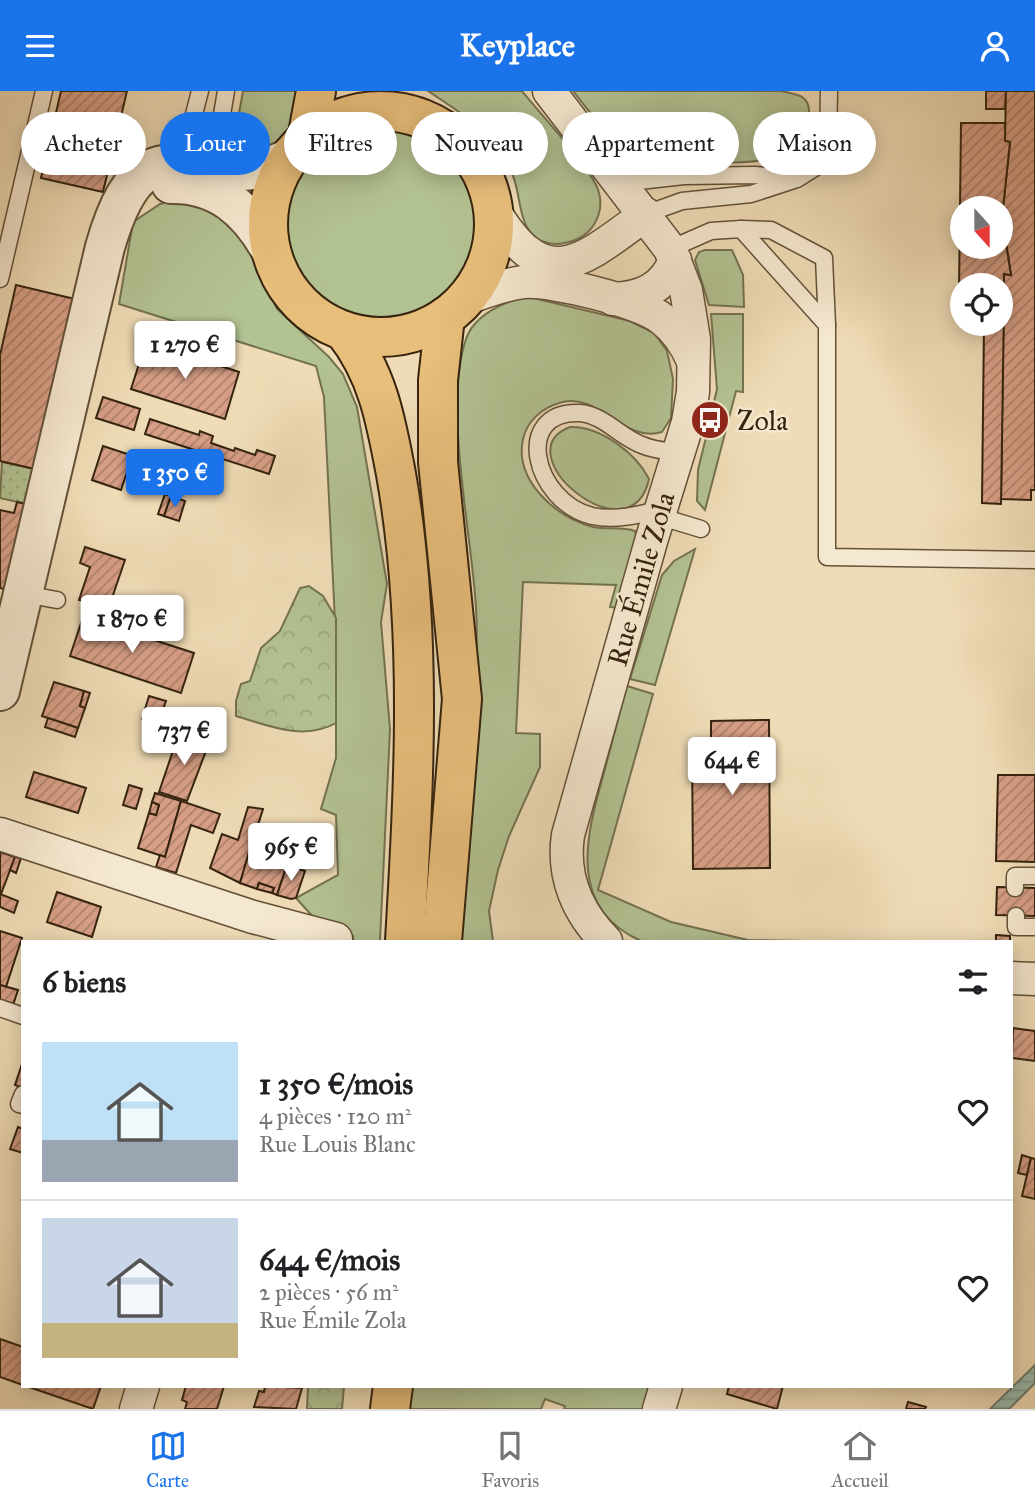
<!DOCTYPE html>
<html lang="fr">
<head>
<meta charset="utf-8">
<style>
  :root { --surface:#fff; --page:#f6f6f6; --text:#202124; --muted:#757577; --line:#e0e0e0; --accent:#1a73e8 }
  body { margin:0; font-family:"IM FELL Great Primer",serif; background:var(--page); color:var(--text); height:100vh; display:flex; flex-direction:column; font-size:26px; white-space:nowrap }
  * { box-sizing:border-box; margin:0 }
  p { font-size:23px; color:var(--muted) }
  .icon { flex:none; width:38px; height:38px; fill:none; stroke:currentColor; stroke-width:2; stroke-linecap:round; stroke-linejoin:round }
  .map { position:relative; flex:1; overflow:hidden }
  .sheet { position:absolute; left:21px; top:849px; width:992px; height:448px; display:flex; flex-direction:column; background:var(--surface); border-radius:0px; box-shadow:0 4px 18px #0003 }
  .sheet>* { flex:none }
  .top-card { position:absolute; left:21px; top:21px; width:994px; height:63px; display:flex; gap:14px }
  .needle { width:46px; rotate:159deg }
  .tools { position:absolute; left:950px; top:105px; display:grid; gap:14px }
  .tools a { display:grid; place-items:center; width:63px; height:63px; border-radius:50%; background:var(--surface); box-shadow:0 4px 18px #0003; font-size:35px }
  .price { position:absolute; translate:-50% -60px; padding:0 16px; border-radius:7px; background:#fff; color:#222; font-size:23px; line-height:46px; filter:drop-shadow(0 2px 4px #0008) }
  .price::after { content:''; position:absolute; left:50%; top:42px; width:21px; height:16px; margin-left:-10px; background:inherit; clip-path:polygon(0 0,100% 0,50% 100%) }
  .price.on { background:var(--accent); color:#fff }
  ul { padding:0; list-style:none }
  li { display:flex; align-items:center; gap:21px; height:175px; padding:0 21px }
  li+li { border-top:2px solid var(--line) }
  li span { display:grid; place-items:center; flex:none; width:196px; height:140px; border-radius:0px; color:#555 }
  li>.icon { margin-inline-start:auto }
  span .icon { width:84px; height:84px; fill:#fffc; stroke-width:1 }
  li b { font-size:30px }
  h2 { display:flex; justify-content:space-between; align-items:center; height:84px; padding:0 21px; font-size:30px }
  .chip { padding:0 24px; border-radius:32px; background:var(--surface); box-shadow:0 4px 18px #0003; font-size:24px; line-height:63px }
  .chip.on { background:var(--accent); color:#fff }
  header { display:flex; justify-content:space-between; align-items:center; height:91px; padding:0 21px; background:var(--accent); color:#fff; font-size:32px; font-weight:700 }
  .dock { display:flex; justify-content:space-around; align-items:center; height:98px; border-top:2px solid var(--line); background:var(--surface); font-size:19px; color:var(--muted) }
  .dock a { display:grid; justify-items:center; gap:4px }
  .dock .on { color:var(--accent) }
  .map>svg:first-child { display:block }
  .green { fill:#b3c292; stroke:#747250; stroke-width:2 }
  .forest { fill:url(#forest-crowns); stroke:#747250; stroke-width:2 }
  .park { fill:url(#park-dots); stroke:#747250; stroke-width:2 }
  .water { fill:url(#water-rules); stroke:#727f6e; stroke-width:2 }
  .building { fill:url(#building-hatch); stroke:#35230e; stroke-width:2; fill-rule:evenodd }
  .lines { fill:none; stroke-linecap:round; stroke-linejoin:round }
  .service-casing { stroke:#645138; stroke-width:19 }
  .minor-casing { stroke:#645138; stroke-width:35 }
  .tertiary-casing { stroke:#645138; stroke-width:42 }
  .primary-casing { stroke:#35230e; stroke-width:42 }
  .service { stroke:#f5e8d0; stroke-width:16 }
  .minor { stroke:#f5e8d0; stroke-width:32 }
  .tertiary { stroke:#f5e8d0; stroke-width:38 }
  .primary { stroke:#e8be7b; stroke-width:38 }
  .labels { text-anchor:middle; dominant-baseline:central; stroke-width:5; stroke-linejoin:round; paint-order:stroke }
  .poi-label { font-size:28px; fill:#35230e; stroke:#f5e8d0; text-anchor:start }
  .street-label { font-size:28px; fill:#35230e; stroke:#f5e8d0 }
</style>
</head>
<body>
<header><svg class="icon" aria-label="menu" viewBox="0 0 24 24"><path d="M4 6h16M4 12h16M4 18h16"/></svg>Keyplace<svg class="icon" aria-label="person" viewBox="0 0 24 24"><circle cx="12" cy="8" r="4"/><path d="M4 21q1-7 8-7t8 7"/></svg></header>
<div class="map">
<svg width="1035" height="1318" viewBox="0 0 1035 1318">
  <defs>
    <pattern id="forest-crowns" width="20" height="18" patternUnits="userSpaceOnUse" patternTransform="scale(1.75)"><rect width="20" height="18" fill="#b3c292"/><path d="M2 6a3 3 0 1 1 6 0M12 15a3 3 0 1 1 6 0" fill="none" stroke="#9ba67d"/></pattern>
    <pattern id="park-dots" width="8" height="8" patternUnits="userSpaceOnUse" patternTransform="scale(1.75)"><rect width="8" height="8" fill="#b3c292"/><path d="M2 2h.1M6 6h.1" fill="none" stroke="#9ba67d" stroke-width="1.8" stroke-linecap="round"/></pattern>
    <pattern id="water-rules" width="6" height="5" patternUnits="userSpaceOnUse" patternTransform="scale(1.75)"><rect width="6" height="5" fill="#9abcae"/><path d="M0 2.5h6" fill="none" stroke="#85a194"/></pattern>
    <pattern id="building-hatch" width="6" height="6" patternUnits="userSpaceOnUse" patternTransform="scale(1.75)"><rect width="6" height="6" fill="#d79f86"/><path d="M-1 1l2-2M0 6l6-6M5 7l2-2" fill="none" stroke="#af816c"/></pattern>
  </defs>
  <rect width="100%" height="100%" fill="#efdcb6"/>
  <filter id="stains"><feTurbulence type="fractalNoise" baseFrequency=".00286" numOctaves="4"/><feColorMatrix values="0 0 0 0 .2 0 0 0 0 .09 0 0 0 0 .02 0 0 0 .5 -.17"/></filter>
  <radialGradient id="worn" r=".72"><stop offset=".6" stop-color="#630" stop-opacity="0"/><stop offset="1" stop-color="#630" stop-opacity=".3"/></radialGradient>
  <g class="green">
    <path d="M243 0H301L293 34 275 57 248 62C231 46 240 20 243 0Z"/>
    <path d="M428 0H522C539 22 593 78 599 102 603 116 598 131 588 141 578 150 561 155 548 152 517 146 522 106 513 85 493 40 467 26 428 0Z"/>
    <path d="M573 0H781C798 4 810 4 809 23 809 36 808 49 797 58 767 81 666 68 626 67Z"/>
    <circle cx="381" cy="133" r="95"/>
    <path d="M177 109H196L249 144 258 177 277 218 329 266 343 283 357 316 387 493 381 531 390 638 380 850H353V845L322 836 296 807 338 784 336 724 321 718 336 667V551L324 306 316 275 119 213 133 131 160 113Z"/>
    <path d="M705 159H732L743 184 744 216 709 214 695 169 699 161Z"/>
    <path d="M529 206 630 230 654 242 667 260 673 288 671 327 662 341C623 353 598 299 559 312 542 317 527 330 523 348 514 389 556 427 593 436 607 439 622 435 635 440L637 447 617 517 610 516 616 494 523 491 516 642 540 643V676L509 745 498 779 489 820 493 850H461C468 791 467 731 470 671 472 620 479 568 476 517 472 444 443 316 466 248 474 224 506 209 529 206Z"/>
    <path d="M711 223H743V301L736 300 705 419 697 410 698 379 708 338 715 339 719 323 712 320 717 298Z"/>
    <path d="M570 336C600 335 636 362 649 388 631 470 502 362 570 336Z"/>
    <path d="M695 458 655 594 630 588 662 484 674 470Z"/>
    <path d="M627 595 653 603 598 799 671 831 748 849 807 850H641C567 817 586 746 603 685 611 655 619 625 627 595Z"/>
    <path d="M407 1295H653L647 1318H564L565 1315 545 1308 541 1318H404Z"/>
  </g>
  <g class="forest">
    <path d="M309 495 323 505 336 527V632C304 650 269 635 236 625V610L241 593 250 590 261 557 280 540 300 497Z"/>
    <path d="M308 1295H344L342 1318H307Z"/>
  </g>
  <path class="park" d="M2 371 39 379 31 414 0 407Z"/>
  <path class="water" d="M1035 1274V1292L1009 1318H990Z"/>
  <g class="building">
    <path d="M61 0H127L103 101 41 87Z"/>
    <path d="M986 0H1006L1005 18H986Z"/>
    <path d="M1006 0H1035V399H1031V409L1001 408 1004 183 1011 184 1002 127 1010 51 1005 50Z"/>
    <path d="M961 32H1005V50L1010 51 1002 127 1011 184 1004 183V202L1001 194H962V201H959ZM962 117H1001V156H962Z"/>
    <path d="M16 194 79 209 39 379 0 370V264Z"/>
    <path d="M1001 216H1004L1001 413 982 412 984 233H1001Z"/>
    <path d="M146 251 239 281 225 328 131 298Z"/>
    <path d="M103 306 140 318 134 339 96 327Z"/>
    <path d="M150 328 199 344 200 340 213 345 211 352 234 360 235 357 255 364 257 359 275 365 269 383 145 343Z"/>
    <path d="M103 355 179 380 175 394 128 378 121 399 92 389Z"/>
    <path d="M165 403 171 405 164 425 158 423Z"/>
    <path d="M171 405 185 410 179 430 164 425Z"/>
    <path d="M17 411 31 414 11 500 0 497V419L14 422Z"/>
    <path d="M85 456 125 469 112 507 106 505 102 517 79 509 90 476 80 472Z"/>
    <path d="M106 505 112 507 108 519 102 517Z"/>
    <path d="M83 526 194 562 181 602 70 565Z"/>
    <path d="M54 591 84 600 80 615 85 617 78 637 42 625Z"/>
    <path d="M84 600 90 602 85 617 80 615Z"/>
    <path d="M149 605 166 610 158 633 142 628Z"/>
    <path d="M48 627 78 637 75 646 45 636Z"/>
    <path d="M769 629 770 777 693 778 692 657H711V630Z"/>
    <path d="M179 642 209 652 187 710 159 701Z"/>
    <path d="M34 681 86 697 78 722 26 706Z"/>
    <path d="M998 684H1035V771L996 770Z"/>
    <path d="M129 694 142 698 136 718 123 714Z"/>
    <path d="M155 702 181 710 165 766 138 757 149 722 156 724 159 714 152 711Z"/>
    <path d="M181 710 220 723 213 742 191 734 176 782 156 776 160 764 165 766Z"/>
    <path d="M152 711 159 714 156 724 149 722Z"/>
    <path d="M248 716 263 718 240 792 210 777 222 743 238 749Z"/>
    <path d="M0 761 15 766 1 803H0Z"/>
    <path d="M249 761 287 774 277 804 272 802 274 797 259 792 257 798 240 792Z"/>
    <path d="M15 766 21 767 16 782 10 779Z"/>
    <path d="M287 774 305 780 296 807 291 808 277 804Z"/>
    <path d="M259 792 274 797 272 802 257 798Z"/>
    <path d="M997 796 1035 797V825L996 824Z"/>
    <path d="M57 801 101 816 92 846 47 831Z"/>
    <path d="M0 803 18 810 14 822 0 816Z"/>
    <path d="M0 840 22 847 6 896 0 894Z"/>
    <path d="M996 844 1010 845V850H996Z"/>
    <path d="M0 894 18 899 13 914 0 910Z"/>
    <path d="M1013 937 1035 940V970L1012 967Z"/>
    <path d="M23 970V997L15 994Z"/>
    <path d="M18 1036 23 1038V1062L10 1058Z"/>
    <path d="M1022 1064 1031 1067 1027 1084 1018 1082Z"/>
    <path d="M1031 1067 1035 1068V1108L1022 1105Z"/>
    <path d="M0 1248 23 1256V1294L0 1286Z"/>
    <path d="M26 1295H101L93 1318Z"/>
    <path d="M186 1295H224L217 1318H185L187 1311 182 1309Z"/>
    <path d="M265 1295 302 1297 296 1318 254 1316 259 1300 264 1301Z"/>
    <path d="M729 1295H783L777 1318 727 1303Z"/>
    <path d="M908 1311 926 1316 925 1318H906Z"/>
  </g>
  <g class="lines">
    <defs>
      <g id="service">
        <path d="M181 74 200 0"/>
        <path d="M213 77 226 0"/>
        <path d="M621 92 684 85 755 84 797 88 824 71 828 56 829 0"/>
        <path d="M646 123 682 110 751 103 794 89"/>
        <path d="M741 138 771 139 824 167 827 234"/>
        <path d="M670 158 711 140 741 138 827 234V466L1035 469"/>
        <path d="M0 188 44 0"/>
        <path d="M661 418C639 424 615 430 592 425 533 410 512 319 580 322 604 324 620 346 642 354 653 359 667 360 679 362"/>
        <path d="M658 425 701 438"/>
        <path d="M24 503 57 509"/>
        <path d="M1015 797V785H1035"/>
        <path d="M1016 825V836H1035"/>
        <path d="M0 917 23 925"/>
        <path d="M23 1003 19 1013 23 1014"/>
      </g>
      <g id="minor">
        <path d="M549 0 670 158 686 199 694 248 693 301 688 331 652 447 568 744C562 785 577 821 606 850"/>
        <path d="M493 118C545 205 580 172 646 123"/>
        <path d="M467 207C485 201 504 193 524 191 552 189 640 210 662 228 677 239 686 254 693 270"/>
        <path d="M613 208C642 207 664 197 675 169"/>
        <path d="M0 743 253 826 336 848"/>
        <path d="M1012 887 1035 888"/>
        <path d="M136 1318 143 1295"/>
        <path d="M659 1318 666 1295"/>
      </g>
      <g id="tertiary">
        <path d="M171 93C218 92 248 119 270 158"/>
        <path d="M0 600 105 156C148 7 202 114 289 67"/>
      </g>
      <g id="primary">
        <circle cx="381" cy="133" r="113"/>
        <path d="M307 48 316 0"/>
        <path d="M344 240C378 283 386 330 396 383 423 537 414 695 405 850"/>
        <path d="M442 850 462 608 438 371V289L445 226"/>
        <path d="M390 1318 393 1295"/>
      </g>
    </defs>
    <use href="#service" class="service-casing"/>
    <use href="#minor" class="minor-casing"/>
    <use href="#tertiary" class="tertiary-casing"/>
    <use href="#primary" class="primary-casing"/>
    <use href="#service" class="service"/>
    <use href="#minor" class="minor"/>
    <use href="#tertiary" class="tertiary"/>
    <use href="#primary" class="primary"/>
  </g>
  <defs>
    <symbol id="bus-disc" viewBox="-11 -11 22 22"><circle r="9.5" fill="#8f2418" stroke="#f5e8d0"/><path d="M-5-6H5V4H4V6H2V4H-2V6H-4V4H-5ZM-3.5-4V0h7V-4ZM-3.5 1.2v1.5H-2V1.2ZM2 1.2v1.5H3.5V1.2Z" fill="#fff"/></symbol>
  </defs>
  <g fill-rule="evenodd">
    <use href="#bus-disc" x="688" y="307" width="44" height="44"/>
  </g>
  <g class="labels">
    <g class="poi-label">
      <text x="737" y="329">Zola</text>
    </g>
    <g class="street-label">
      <text transform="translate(641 488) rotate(-74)">Rue Émile Zola</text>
    </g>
  </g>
  <rect width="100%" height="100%" filter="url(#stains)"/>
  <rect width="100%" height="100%" fill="url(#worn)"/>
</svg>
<div class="tools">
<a><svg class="needle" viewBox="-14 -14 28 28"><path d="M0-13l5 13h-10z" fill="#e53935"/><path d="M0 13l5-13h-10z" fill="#757577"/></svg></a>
<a><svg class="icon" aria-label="locate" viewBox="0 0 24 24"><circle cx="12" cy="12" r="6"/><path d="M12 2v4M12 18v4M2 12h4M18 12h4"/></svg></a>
</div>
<b class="price" style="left:185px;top:290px">1 270 €</b>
<b class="price on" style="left:175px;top:418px">1 350 €</b>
<b class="price" style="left:132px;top:564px">1 870 €</b>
<b class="price" style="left:184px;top:676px">737 €</b>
<b class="price" style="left:732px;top:706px">644 €</b>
<b class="price" style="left:291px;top:792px">965 €</b>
<div class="top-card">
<a class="chip">Acheter</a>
<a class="chip on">Louer</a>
<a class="chip">Filtres</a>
<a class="chip">Nouveau</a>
<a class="chip">Appartement</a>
<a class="chip">Maison</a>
</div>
<section class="sheet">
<h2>6 biens<svg class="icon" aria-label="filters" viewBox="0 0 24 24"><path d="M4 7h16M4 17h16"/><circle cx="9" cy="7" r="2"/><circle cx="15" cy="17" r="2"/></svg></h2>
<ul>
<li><span style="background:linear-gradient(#bfe0f5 70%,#9aa5b1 0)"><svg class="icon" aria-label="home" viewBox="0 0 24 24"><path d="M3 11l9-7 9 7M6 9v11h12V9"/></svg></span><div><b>1 350 €/mois</b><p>4 pièces · 120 m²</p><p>Rue Louis Blanc</p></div><svg class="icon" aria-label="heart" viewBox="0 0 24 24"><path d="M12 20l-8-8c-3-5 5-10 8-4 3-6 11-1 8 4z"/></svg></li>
<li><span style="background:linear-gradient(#c9d6e8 75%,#c2b280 0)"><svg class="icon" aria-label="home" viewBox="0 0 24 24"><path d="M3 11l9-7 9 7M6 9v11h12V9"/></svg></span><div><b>644 €/mois</b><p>2 pièces · 56 m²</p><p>Rue Émile Zola</p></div><svg class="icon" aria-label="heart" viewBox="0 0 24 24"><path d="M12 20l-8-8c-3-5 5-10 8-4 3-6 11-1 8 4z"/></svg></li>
</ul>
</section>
</div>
<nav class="dock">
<a class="on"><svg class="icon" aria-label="map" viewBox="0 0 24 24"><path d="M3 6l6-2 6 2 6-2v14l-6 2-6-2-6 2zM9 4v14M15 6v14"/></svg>Carte</a>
<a><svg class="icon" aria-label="saved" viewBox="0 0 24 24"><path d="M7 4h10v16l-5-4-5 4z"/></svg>Favoris</a>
<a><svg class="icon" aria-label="home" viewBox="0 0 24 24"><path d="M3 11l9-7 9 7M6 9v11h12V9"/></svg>Accueil</a>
</nav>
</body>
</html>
